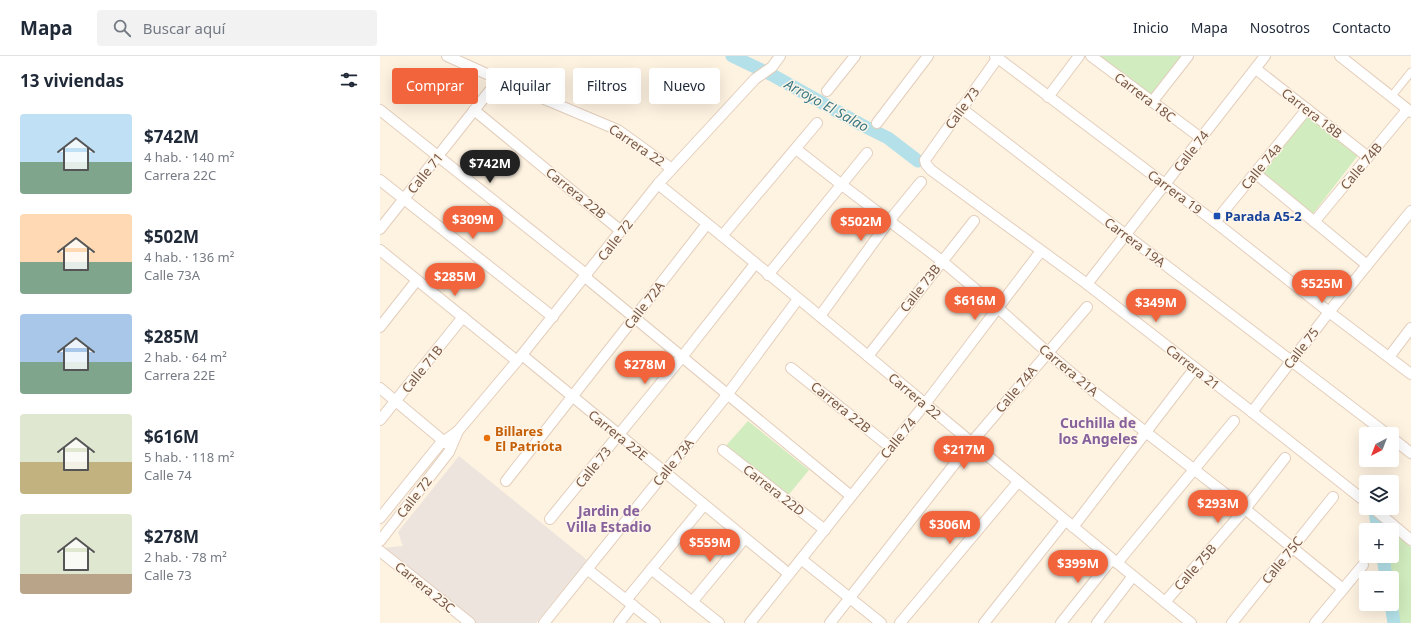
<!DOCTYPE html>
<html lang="es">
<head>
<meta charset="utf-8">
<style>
  :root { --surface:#fff; --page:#f2f2f3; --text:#1f2937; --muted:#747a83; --line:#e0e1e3; --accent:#f2643c }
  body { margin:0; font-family:"Noto Sans",sans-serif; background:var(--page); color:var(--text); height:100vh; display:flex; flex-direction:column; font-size:15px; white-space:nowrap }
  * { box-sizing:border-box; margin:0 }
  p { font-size:13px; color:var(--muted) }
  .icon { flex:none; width:22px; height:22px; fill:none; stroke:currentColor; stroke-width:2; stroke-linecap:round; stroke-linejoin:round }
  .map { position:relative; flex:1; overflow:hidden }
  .drawer { display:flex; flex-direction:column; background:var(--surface); width:380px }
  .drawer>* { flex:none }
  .banner { position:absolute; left:12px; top:12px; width:380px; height:36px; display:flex; gap:8px }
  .needle { width:26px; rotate:222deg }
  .buttons { position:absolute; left:979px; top:371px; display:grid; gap:8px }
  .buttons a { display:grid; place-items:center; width:40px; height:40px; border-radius:4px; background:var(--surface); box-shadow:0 4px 16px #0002; font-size:20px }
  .price { position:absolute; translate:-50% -34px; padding:0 9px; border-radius:14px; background:var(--accent); color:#fff; font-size:13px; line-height:26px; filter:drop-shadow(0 1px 2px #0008) }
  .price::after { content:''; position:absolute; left:50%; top:24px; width:12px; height:9px; margin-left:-6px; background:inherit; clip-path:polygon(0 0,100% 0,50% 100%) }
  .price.selected { background:#222; color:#fff }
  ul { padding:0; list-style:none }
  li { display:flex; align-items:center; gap:12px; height:100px; padding:0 20px }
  li span { display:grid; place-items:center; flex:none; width:112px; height:80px; border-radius:4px; color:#555 }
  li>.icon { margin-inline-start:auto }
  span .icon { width:48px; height:48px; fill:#fffc; stroke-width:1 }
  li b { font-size:17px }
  h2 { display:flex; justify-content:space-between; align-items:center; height:48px; padding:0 20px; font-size:17px }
  .pill { padding:0 14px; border-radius:4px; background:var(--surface); box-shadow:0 4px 16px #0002; font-size:14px; line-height:36px }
  .pill.selected { background:var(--accent); color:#fff }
  header { display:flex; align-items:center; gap:24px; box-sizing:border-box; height:56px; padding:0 20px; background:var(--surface); border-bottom:1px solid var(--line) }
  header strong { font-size:19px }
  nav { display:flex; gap:22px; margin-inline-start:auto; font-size:14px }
  .search { width:280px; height:36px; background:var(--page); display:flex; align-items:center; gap:10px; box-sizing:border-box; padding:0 14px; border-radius:4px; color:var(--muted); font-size:15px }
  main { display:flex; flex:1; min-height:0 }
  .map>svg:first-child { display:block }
  .industrial { fill:#ece4dd }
  .green { fill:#d1ecbe }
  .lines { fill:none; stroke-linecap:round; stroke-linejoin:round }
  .canal { stroke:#b4e1e9; stroke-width:13 }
  .pedestrian-casing { stroke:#e3cebc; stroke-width:9 }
  .minor-casing { stroke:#e3cebc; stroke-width:12 }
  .pedestrian { stroke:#fff; stroke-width:7 }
  .minor { stroke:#fff; stroke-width:10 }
  .transit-dot { fill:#1a4fb4; stroke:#fff6e9; stroke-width:1.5 }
  .food-dot { fill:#e8710a; stroke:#fff6e9; stroke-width:1.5 }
  .labels { text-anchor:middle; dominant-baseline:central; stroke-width:3; stroke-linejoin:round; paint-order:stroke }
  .street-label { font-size:13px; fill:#775746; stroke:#fff6e9 }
  .transit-label { font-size:13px; font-weight:bold; fill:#164399; stroke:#fff6e9; text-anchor:start }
  .food-label { font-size:13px; font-weight:bold; fill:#c56008; stroke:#fff6e9; text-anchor:start }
  .water-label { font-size:14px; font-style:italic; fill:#3b7985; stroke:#fff6e9 }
  .neighbourhood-label { font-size:14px; font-weight:bold; fill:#87619b; stroke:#fff6e9 }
</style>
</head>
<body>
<header>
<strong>Mapa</strong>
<div class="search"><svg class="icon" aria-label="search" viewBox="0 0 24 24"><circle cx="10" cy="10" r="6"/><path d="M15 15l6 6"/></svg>Buscar aquí</div>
<nav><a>Inicio</a><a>Mapa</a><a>Nosotros</a><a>Contacto</a></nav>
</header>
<main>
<section class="drawer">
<h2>13 viviendas<svg class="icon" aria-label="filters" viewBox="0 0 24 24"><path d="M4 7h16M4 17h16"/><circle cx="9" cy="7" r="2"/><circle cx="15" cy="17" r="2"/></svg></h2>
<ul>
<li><span style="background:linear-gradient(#bfe0f5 60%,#7fa58c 0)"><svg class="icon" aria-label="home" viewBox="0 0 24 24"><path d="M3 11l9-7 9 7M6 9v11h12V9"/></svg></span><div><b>$742M</b><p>4 hab. · 140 m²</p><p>Carrera 22C</p></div></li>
<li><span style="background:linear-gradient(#ffd9b3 60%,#7fa58c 0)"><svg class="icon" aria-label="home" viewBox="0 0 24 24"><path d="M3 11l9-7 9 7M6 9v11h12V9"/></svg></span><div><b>$502M</b><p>4 hab. · 136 m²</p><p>Calle 73A</p></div></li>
<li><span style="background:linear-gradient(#a9c7e8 60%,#7fa58c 0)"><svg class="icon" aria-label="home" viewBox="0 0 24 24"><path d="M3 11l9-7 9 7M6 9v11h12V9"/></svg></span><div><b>$285M</b><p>2 hab. · 64 m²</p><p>Carrera 22E</p></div></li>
<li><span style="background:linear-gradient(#dfe7d0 60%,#c2b280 0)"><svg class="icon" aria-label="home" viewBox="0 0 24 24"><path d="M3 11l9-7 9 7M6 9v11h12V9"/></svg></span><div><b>$616M</b><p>5 hab. · 118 m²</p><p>Calle 74</p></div></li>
<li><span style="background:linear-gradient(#dfe7d0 75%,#b9a48a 0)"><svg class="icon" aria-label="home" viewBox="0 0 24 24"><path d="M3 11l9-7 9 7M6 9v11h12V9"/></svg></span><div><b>$278M</b><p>2 hab. · 78 m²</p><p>Calle 73</p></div></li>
</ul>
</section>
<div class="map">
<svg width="1031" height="567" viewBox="0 0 1031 567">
  <rect width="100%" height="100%" fill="#fef2e1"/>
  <path class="industrial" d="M79 400 207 504 156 567H95L2 492 23 490 18 476Z"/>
  <g class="green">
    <path d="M717 0H805L773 43Z"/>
    <path d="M928 59 979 98 932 159 881 120Z"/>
    <path d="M368 365 429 414 406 442 343 393Z"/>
    <path d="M1012 475 1031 491V567H1019L1012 530V522H1010L1006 500H1012Z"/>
  </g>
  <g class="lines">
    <g class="canal">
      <path d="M352 0 394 20 480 68 508 82 538 105"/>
      <path d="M995 456 998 474"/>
      <path d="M1003 500 1006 522"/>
      <path d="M1011 548 1014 567"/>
    </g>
    <defs>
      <path id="pedestrian" d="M1011 41 1031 16"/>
      <g id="minor">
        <path d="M67 0 138 32 238 74 292 113"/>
        <path d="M615 0 835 166 949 256 1031 318"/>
        <path d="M619 0 545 104 546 108 551 114 707 228 872 356 986 446"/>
        <path d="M711 0 821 82"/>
        <path d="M960 0 1031 56"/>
        <path d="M876 13 988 101"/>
        <path d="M447 35 475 0"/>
        <path d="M668 41 699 0"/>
        <path d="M772 46 808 0"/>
        <path d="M581 52 746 179 1007 378"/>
        <path d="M0 54 207 219"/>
        <path d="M94 54 241 175"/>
        <path d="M497 67 548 0"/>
        <path d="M416 93 462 129 562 205 618 252 667 296 714 336 865 453 963 533"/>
        <path d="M875 117 987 209"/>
        <path d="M0 124 173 261"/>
        <path d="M278 128C458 272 632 423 811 567"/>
        <path d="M835 166 927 53"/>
        <path d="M934 166 1027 54"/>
        <path d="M0 173 119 23"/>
        <path d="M342 180 437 67"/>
        <path d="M0 194 137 305"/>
        <path d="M388 219 487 97"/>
        <path d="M205 221 471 440"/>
        <path d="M707 228 885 0"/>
        <path d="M440 260 509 165 541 126"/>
        <path d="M0 271 37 224"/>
        <path d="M142 299 409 518"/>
        <path d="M488 300 594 165"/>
        <path d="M1009 301 1031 272"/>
        <path d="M411 312 510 391"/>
        <path d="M0 332 67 388"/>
        <path d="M872 356 949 256 1031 155"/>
        <path d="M0 364 83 261"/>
        <path d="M1012 382 1031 397"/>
        <path d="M343 394 445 474"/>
        <path d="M126 425 254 262 327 168"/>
        <path d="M993 452 1031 484"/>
        <path d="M0 462 60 388 78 375 137 305 278 128 375 23 392 11 400 0"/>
        <path d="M170 463 302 301 375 208"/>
        <path d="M693 471 815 312"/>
        <path d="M0 485 69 396 78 375"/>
        <path d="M0 495 90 567"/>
        <path d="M421 503 501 567"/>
        <path d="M737 507 854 365"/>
        <path d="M207 513 275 567"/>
        <path d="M271 513 339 567"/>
        <path d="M246 544 324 449"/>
        <path d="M312 546 365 482"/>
        <path d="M785 546 865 453 905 402"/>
        <path d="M164 567 347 339 418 243"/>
        <path d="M239 567 253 549"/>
        <path d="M370 567 545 348 661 195"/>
        <path d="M450 567 591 387 707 251"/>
        <path d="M520 567 638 426"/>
        <path d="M604 567 685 465"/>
        <path d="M681 567 732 503"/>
        <path d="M717 567 753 520"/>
        <path d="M852 567 953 441"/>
        <path d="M935 567 983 509"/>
      </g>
    </defs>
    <use href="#pedestrian" class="pedestrian-casing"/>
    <use href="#minor" class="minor-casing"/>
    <use href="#pedestrian" class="pedestrian"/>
    <use href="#minor" class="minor"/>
  </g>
  <rect class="transit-dot" x="833" y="156" width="8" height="8" rx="2"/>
  <circle class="food-dot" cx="107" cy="382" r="4"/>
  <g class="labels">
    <g class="street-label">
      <text transform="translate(765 41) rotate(37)">Carrera 18C</text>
      <text transform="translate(582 52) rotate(-54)">Calle 73</text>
      <text transform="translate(932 57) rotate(38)">Carrera 18B</text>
      <text transform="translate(257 89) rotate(34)">Carrera 22</text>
      <text transform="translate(811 95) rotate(-52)">Calle 74</text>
      <text transform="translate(881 110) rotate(-51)">Calle 74a</text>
      <text transform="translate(981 110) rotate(-50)">Calle 74B</text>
      <text transform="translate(45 117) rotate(-51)">Calle 71</text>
      <text transform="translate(795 136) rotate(37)">Carrera 19</text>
      <text transform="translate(196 137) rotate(39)">Carrera 22B</text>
      <text transform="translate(235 184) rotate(-52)">Calle 72</text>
      <text transform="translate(755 186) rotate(37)">Carrera 19A</text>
      <text transform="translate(540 232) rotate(-52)">Calle 73B</text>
      <text transform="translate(264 249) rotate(-52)">Calle 72A</text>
      <text transform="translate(921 292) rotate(-52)">Calle 75</text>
      <text transform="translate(813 311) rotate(38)">Carrera 21</text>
      <text transform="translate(42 313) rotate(-51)">Calle 71B</text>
      <text transform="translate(689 314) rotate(40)">Carrera 21A</text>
      <text transform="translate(636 333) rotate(-50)">Calle 74A</text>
      <text transform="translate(535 340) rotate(40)">Carrera 22</text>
      <text transform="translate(461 351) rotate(39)">Carrera 22B</text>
      <text transform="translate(238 379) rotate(39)">Carrera 22E</text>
      <text transform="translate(518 382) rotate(-51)">Calle 74</text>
      <text transform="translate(293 406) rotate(-51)">Calle 73A</text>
      <text transform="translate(213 411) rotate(-51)">Calle 73</text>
      <text transform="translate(394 434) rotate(38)">Carrera 22D</text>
      <text transform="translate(34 441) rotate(-52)">Calle 72</text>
      <text transform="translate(902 504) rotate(-51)">Calle 75C</text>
      <text transform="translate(815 511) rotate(-49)">Calle 75B</text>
      <text transform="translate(45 531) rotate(39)">Carrera 23C</text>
    </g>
    <g class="transit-label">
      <text x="845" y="160">Parada A5-2</text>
    </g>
    <g class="food-label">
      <text x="115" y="375">Billares<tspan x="115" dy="15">El Patriota</tspan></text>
    </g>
    <g class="water-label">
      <text transform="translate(447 49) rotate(29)">Arroyo El Salao</text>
    </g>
    <g class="neighbourhood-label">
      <text x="718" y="366">Cuchilla de<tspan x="718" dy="16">los Angeles</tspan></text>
      <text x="229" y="454">Jardin de<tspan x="229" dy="16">Villa Estadio</tspan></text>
    </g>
  </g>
</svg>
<div class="buttons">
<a><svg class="needle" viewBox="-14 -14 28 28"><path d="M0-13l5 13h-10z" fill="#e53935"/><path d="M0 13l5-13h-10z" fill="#747a83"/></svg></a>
<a><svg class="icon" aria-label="layers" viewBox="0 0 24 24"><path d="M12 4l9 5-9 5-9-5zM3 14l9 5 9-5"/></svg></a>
<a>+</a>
<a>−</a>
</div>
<b class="price selected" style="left:110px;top:128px">$742M</b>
<b class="price" style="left:93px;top:184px">$309M</b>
<b class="price" style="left:481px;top:186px">$502M</b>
<b class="price" style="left:75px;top:241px">$285M</b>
<b class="price" style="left:942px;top:248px">$525M</b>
<b class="price" style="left:595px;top:265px">$616M</b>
<b class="price" style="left:776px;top:267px">$349M</b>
<b class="price" style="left:265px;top:329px">$278M</b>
<b class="price" style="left:584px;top:414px">$217M</b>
<b class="price" style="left:838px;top:468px">$293M</b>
<b class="price" style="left:570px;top:489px">$306M</b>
<b class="price" style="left:330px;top:507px">$559M</b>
<b class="price" style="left:698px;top:528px">$399M</b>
<div class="banner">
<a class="pill selected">Comprar</a>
<a class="pill">Alquilar</a>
<a class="pill">Filtros</a>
<a class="pill">Nuevo</a>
</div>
</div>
</main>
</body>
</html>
